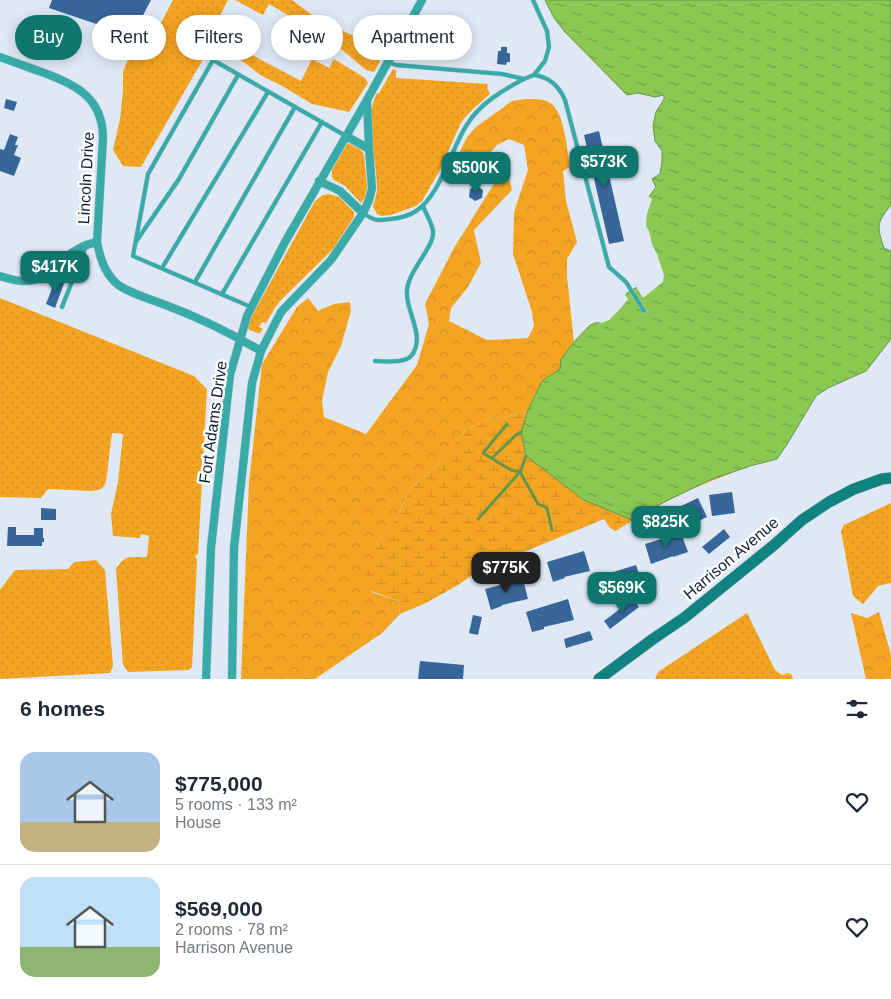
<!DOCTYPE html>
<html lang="en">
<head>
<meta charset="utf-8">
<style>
  :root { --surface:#fff; --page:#f6f6f7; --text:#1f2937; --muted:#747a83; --line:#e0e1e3; --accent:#0f766e }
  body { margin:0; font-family:Arial,sans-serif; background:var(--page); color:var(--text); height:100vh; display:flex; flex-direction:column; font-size:19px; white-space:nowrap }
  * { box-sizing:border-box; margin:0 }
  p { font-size:16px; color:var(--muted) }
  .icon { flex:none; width:28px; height:28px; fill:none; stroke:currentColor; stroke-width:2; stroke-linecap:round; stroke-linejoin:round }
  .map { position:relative; height:679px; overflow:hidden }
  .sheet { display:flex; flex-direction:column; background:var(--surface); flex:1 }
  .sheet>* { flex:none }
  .banner { position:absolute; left:15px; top:15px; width:500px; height:45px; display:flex; gap:10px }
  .price { position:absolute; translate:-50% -42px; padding:0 11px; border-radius:10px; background:var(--accent); color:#fff; font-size:16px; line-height:32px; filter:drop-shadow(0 1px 2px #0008) }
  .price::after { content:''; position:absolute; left:50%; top:30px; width:15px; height:11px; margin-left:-8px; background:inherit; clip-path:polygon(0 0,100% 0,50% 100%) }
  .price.active { background:#222; color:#fff }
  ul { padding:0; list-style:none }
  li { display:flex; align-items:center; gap:15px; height:125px; padding:0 20px }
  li+li { border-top:1px solid var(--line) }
  li span { display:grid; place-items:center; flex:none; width:140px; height:100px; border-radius:15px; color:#555 }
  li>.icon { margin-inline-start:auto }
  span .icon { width:60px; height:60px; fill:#fffc; stroke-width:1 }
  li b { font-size:21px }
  h2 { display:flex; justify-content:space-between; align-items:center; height:60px; padding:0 20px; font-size:21px }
  .pill { padding:0 18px; border-radius:22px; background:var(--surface); box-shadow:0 2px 12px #0003; font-size:18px; line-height:45px }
  .pill.active { background:var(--accent); color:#fff }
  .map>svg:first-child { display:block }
  .grass { fill:url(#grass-dots) }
  .forest { fill:url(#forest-crowns) }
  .wetland { fill:url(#wetland-marsh) }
  .water { fill:url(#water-ripples); stroke:#65964a }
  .pier { fill:#dfe9f5 }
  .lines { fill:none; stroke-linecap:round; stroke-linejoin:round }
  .stream { stroke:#65964a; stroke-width:3 }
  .building { fill:#386699 }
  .lane-casing { stroke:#b9c5d3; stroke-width:5 }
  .street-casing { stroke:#b9c5d3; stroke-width:9 }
  .secondary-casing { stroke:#b9c5d3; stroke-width:12 }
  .lane { stroke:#38aba8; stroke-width:4 }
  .street { stroke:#38aba8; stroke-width:8 }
  .secondary { stroke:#10827f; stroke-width:11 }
  .labels { text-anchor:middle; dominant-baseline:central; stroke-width:5; stroke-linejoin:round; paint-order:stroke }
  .street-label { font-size:16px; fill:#0e2136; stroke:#fff }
</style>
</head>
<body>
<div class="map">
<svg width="891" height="679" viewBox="0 0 891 679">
  <defs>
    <pattern id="grass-dots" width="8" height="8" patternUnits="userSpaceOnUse" patternTransform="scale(1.25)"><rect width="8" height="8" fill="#f4a423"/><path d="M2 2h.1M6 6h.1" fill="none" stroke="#d08d20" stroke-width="1.8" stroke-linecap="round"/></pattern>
    <pattern id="forest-crowns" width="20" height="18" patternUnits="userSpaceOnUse" patternTransform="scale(1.25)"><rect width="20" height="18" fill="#f4a423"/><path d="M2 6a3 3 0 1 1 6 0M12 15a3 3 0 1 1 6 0" fill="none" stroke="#d08d20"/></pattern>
    <pattern id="wetland-marsh" width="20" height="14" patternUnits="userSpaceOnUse" patternTransform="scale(1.25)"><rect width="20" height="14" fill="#f4a423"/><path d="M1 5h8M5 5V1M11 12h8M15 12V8" fill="none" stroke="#d08d20"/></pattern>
    <pattern id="water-ripples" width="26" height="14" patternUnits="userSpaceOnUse" patternTransform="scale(1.25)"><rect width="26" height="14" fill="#8ac852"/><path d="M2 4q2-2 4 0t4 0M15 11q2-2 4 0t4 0" fill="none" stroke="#6fa245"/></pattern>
  </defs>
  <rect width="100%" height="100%" fill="#dfe9f5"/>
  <g class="grass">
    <path d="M173 0H228L211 33 301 81 312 59 329 68 334 59 365 78 368 83 349 112 312 104 284 87 260 75 245 63 211 42 201 44 206 54 141 167 123 166 113 150 120 119 123 91V72L130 54 143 57Z"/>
    <path d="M235 0H292L323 23 369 42 385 52 374 72 366 70 329 39 269 4 263 15Z"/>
    <path d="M393 69 396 70V78L488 84 487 88 490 94 473 109 462 121 458 129 440 170 422 201 416 206 391 215 381 216 377 214 373 207C374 201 377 195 377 188 377 159 363 119 377 93H379Z"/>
    <path d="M348 143 361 150 364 155 367 186 365 198 361 203 345 186 334 180 332 177V170L347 144Z"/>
    <path d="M329 194 339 197 354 212V217L333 249 281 300 275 308 266 323 262 322 259 327 263 329 260 333H258L249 330 247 325 315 201 323 195Z"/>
    <path d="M0 298 194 376 207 389 198 554 195 556 197 560 192 667 189 670 128 672 123 665 116 569C126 553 131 558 147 557L149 536 141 534 140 538 113 536 111 514 118 482 123 434 112 433 106 482C103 489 100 490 92 491L48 489 41 498 0 497Z"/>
    <path d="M891 503V583L878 586 863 604 853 596 841 531 844 525Z"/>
    <path d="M96 560 105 570 113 666 110 673 0 679V590L15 570 68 569 74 562Z"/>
    <path d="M747 613 775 670 782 675 788 673 792 675 793 679H655L658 672Z"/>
  </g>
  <g class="forest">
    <path d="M526 99C534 99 546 98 553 105 565 118 567 150 570 167L563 171 566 201 577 242 567 259V277L574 342 561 359V369L542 381 528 410 504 418 492 417 465 431 437 465 410 489 396 519 376 544 371 592 398 601 400 614 382 633 315 679H241L249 482 262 364 297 307 308 298 318 311 334 304 350 302 351 311 341 346 328 372 322 401 324 417 366 434 417 365 429 324 425 304 454 248 497 179 509 177 512 190 474 230 481 263 468 287 451 308 449 321 487 340 528 338 534 326 532 312 513 254 514 212 528 170 524 145 509 139 497 145 477 166 465 171 455 162 467 137 476 127 512 101Z"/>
    <path d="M879 612 891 655V679H866L851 613 867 618Z"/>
  </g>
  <path class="wetland" d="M574 342 591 362 750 466C701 484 660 502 616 531L610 528 604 519 478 571 458 585 426 603 400 614 398 601 371 591 364 580 376 544 396 519 410 489 437 465 465 431 492 417 504 418 528 410 542 381 560 369 561 359Z"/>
  <path class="water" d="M545 0H891V205C876 223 877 227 884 248L891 251V339L866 371 828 388 816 396 786 446 777 459 750 466 710 480 666 501 632 520 584 500 526 456 521 432 528 410 542 381 560 369 561 359 574 342 590 325 604 320 619 305 627 293 635 288 650 284 656 277 643 229 648 198 656 187 652 179 660 174 662 162V151L655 141 653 126 656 112 664 99V95L655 97 638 93 627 95 565 32 554 18Z"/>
  <g class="pier">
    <path d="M647 195 652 199 647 214 646 226 649 231 652 244 657 254 664 275 663 282 643 298 635 285 649 282 653 277 647 264 641 229 646 197Z"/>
    <path d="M624 293 628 299 621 308 609 320 602 323 598 322 597 320 603 317 617 303Z"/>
  </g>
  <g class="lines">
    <g class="stream">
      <path d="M507 424 483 453 511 470 520 472 538 504 547 508 552 530"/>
      <path d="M492 458 516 435 521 432"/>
      <path d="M478 519 520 472 526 456"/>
    </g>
  </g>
  <g class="building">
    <path d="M52 0H151L132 36 49 8Z"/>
    <path d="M425 21 435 27 428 39 438 44 433 54 415 45 422 32 419 31Z"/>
    <path d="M501 47H507V53H510V62H507L506 65 497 64 498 51H501Z"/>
    <path d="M6 99 17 102 14 111 4 108Z"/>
    <path d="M599 131 624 241 609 244 584 135Z"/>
    <path d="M10 134 18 137 15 145H18L14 155 21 158 14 176 0 171V149L4 150Z"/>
    <path d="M477 186 483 190 482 198 475 201 469 197 470 189Z"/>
    <path d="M56 278 65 281 55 308 46 304Z"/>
    <path d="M732 492 735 513 712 516 709 495Z"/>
    <path d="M698 498 707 517 688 526 679 507Z"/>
    <path d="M41 508 56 509V520H41Z"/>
    <path d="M8 527H16V535H34V528H43V538H44V542H42V546H7Z"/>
    <path d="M724 529 730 537 709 554 702 547Z"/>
    <path d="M681 533 688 552 673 557V556L651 564 645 544Z"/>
    <path d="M584 551 590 571 564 577 565 578 553 582 547 562Z"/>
    <path d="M636 565 643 585 612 593 613 595 601 599 594 578Z"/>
    <path d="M523 579 528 599 502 605V606L491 610 485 589Z"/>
    <path d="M568 599 574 620 544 627V629L532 632 526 612Z"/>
    <path d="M633 599 639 607 610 629 604 621Z"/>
    <path d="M473 615 482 617 478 635 469 633Z"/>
    <path d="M590 631 593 640 566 648 564 639Z"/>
    <path d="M420 661 464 665 463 679H418Z"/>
  </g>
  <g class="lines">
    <defs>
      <g id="lane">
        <path d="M388 62 396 65 502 74 524 79 534 75 545 61 549 47 547 31 533 0"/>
        <path d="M534 75C550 77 559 86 565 100L609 267 626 282 644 311"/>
        <path d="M363 213C374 221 378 221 391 219 400 218 409 216 416 211 441 195 451 148 468 123 481 103 503 90 524 79"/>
        <path d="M137 240 179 179 238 75"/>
        <path d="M162 268 268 92"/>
        <path d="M195 282 295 107"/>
        <path d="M222 294 322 122"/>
        <path d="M62 307 86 246"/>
        <path d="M251 307 133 256 148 174 213 60 346 136"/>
        <path d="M375 361C385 361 405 364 412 355 426 335 405 311 407 291 408 270 435 247 433 231 432 223 426 214 423 206"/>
      </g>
      <g id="street">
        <path d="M0 57C12 61 24 66 36 70 72 83 103 95 103 138L97 242C100 257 104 272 116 283 127 293 154 300 168 306 200 318 232 334 261 351"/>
        <path d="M346 136 369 149"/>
        <path d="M319 181 340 191 363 213"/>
        <path d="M0 276C7 278 15 281 23 281 29 281 36 280 42 277 49 274 54 268 60 262 71 252 82 245 97 242"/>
        <path d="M206 679 211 548 230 375 247 316 285 242 367 100 422 0"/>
        <path d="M232 679 234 548 252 383 261 351 281 312 331 260 363 213 369 200 372 188 369 149 367 100"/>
      </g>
      <path id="secondary" d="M599 679 653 639 684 618 774 545 802 520 829 502 854 489 882 479 891 478"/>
    </defs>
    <use href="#lane" class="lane-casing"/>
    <use href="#street" class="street-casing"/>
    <use href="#secondary" class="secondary-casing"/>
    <use href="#lane" class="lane"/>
    <use href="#street" class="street"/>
    <use href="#secondary" class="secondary"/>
  </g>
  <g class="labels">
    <g class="street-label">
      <text transform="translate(86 178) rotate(-87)">Lincoln Drive</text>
      <text transform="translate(213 422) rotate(-82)">Fort Adams Drive</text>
      <text transform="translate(731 558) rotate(-40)">Harrison Avenue</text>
    </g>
  </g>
</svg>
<b class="price" style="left:604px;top:188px">$573K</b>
<b class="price" style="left:476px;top:194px">$500K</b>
<b class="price" style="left:55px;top:293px">$417K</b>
<b class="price" style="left:666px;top:548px">$825K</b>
<b class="price active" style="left:506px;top:594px">$775K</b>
<b class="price" style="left:622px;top:614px">$569K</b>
<div class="banner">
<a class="pill active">Buy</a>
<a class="pill">Rent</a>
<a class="pill">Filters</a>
<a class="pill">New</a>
<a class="pill">Apartment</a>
</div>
</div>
<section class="sheet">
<h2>6 homes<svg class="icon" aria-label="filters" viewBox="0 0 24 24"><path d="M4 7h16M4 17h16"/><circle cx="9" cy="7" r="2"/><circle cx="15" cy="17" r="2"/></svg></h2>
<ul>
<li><span style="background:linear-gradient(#a9c7e8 70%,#c2b280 0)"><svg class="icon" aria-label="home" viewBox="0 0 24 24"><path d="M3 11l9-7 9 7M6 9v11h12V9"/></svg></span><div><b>$775,000</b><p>5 rooms · 133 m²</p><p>House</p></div><svg class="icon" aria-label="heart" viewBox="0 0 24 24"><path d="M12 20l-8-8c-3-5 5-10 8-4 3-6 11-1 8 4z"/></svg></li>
<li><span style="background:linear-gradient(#bfe0f5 70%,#8fb573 0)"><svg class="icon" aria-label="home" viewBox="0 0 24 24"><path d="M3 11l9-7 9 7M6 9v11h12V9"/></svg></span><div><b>$569,000</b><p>2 rooms · 78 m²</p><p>Harrison Avenue</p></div><svg class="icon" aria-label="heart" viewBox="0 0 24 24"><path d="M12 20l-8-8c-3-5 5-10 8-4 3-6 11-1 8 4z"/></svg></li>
</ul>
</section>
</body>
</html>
